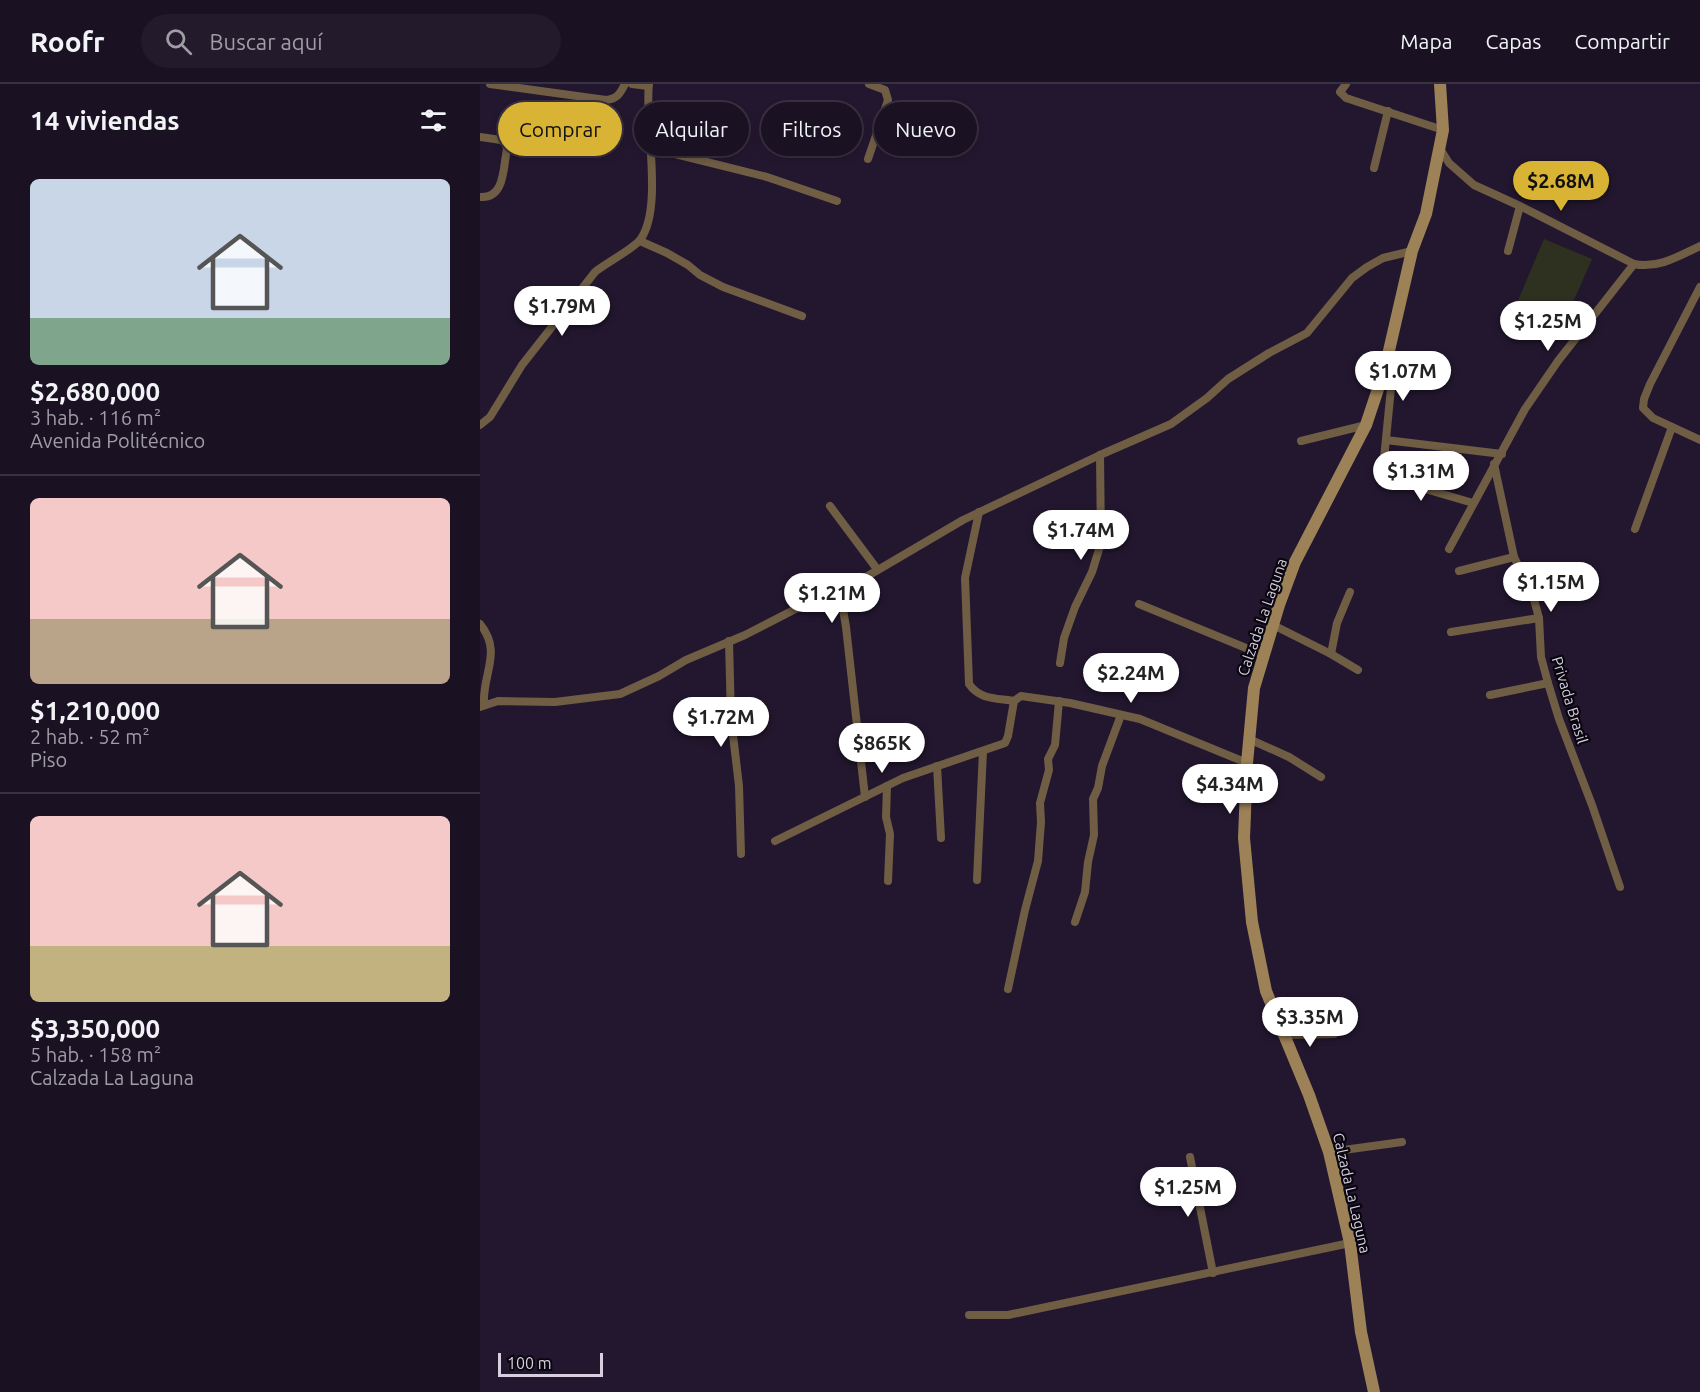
<!DOCTYPE html>
<html lang="es">
<head>
<meta charset="utf-8">
<style>
  :root { --surface:#1a1123; --page:#231a2b; --text:#f1f3f6; --muted:#9f9da6; --line:#383141; --accent:#d9b334 }
  body { margin:0; font-family:Ubuntu,sans-serif; background:var(--page); color:var(--text); height:100vh; display:flex; flex-direction:column; font-size:22px; white-space:nowrap }
  * { box-sizing:border-box; margin:0 }
  p { font-size:20px; color:var(--muted) }
  .icon { flex:none; width:33px; height:33px; fill:none; stroke:currentColor; stroke-width:2; stroke-linecap:round; stroke-linejoin:round }
  .map { position:relative; flex:1; overflow:hidden }
  .sheet { display:flex; flex-direction:column; background:var(--surface); width:480px }
  .sheet>* { flex:none }
  .hud { position:absolute; left:18px; top:18px; width:570px; height:54px; display:flex; gap:12px }
  .scale { position:absolute; left:18px; bottom:15px; width:105px; box-sizing:border-box; padding-left:6px; border:3px solid #d6cfdf; border-top:0; font-size:16px; line-height:21px; white-space:nowrap; color:#d6cfdf; -webkit-text-stroke:4px #0a060f; paint-order:stroke }
  .price { position:absolute; translate:-50% -51px; padding:0 14px; border-radius:21px; background:#fff; color:#222; font-size:20px; line-height:39px; filter:drop-shadow(0 2px 3px #0008) }
  .price::after { content:''; position:absolute; left:50%; top:36px; width:18px; height:14px; margin-left:-9px; background:inherit; clip-path:polygon(0 0,100% 0,50% 100%) }
  .price.current { background:var(--accent); color:#111 }
  ul { padding:0; list-style:none }
  li { display:grid; align-content:center; gap:12px; height:318px; padding:0 30px }
  li+li { border-top:2px solid var(--line) }
  li span { display:grid; place-items:center; height:186px; border-radius:9px; color:#555 }
  li>.icon { margin-inline-start:auto }
  span .icon { width:108px; height:108px; fill:#fffc; stroke-width:1 }
  li b { font-size:26px }
  h2 { display:flex; justify-content:space-between; align-items:center; height:72px; padding:0 30px; font-size:26px }
  .tag { padding:0 21px; border-radius:27px; background:var(--surface); box-shadow:0 3px 9px #0003,0 0 0 2px var(--line); font-size:21px; line-height:54px }
  .tag.current { background:var(--accent); color:#111 }
  header { display:flex; align-items:center; gap:36px; box-sizing:border-box; height:84px; padding:0 30px; background:var(--surface); border-bottom:2px solid var(--line) }
  header strong { font-size:28px }
  nav { display:flex; gap:33px; margin-inline-start:auto; font-size:21px }
  .search { width:420px; height:54px; background:var(--page); display:flex; align-items:center; gap:15px; box-sizing:border-box; padding:0 21px; border-radius:33px; color:var(--muted); font-size:22px }
  main { display:flex; flex:1; min-height:0 }
  .map>svg:first-child { display:block }
  .green { fill:#2f3120 }
  .lines { fill:none; stroke-linecap:round; stroke-linejoin:round }
  .street { stroke:#6f5e44; stroke-width:8 }
  .secondary { stroke:#9e8257; stroke-width:12 }
  .labels { text-anchor:middle; dominant-baseline:central; stroke-width:4.5; stroke-linejoin:round; paint-order:stroke }
  .street-label { font-size:15px; fill:#d6cfdf; stroke:#0a060f }
</style>
</head>
<body>
<header>
<strong>Roofr</strong>
<div class="search"><svg class="icon" aria-label="search" viewBox="0 0 24 24"><circle cx="10" cy="10" r="6"/><path d="M15 15l6 6"/></svg>Buscar aquí</div>
<nav><a>Mapa</a><a>Capas</a><a>Compartir</a></nav>
</header>
<main>
<section class="sheet">
<h2>14 viviendas<svg class="icon" aria-label="filters" viewBox="0 0 24 24"><path d="M4 7h16M4 17h16"/><circle cx="9" cy="7" r="2"/><circle cx="15" cy="17" r="2"/></svg></h2>
<ul>
<li><span style="background:linear-gradient(#c9d6e8 75%,#7fa58c 0)"><svg class="icon" aria-label="home" viewBox="0 0 24 24"><path d="M3 11l9-7 9 7M6 9v11h12V9"/></svg></span><div><b>$2,680,000</b><p>3 hab. · 116 m²</p><p>Avenida Politécnico</p></div></li>
<li><span style="background:linear-gradient(#f6c9c9 65%,#b9a48a 0)"><svg class="icon" aria-label="home" viewBox="0 0 24 24"><path d="M3 11l9-7 9 7M6 9v11h12V9"/></svg></span><div><b>$1,210,000</b><p>2 hab. · 52 m²</p><p>Piso</p></div></li>
<li><span style="background:linear-gradient(#f6c9c9 70%,#c2b280 0)"><svg class="icon" aria-label="home" viewBox="0 0 24 24"><path d="M3 11l9-7 9 7M6 9v11h12V9"/></svg></span><div><b>$3,350,000</b><p>5 hab. · 158 m²</p><p>Calzada La Laguna</p></div></li>
</ul>
</section>
<div class="map">
<svg width="1220" height="1308" viewBox="0 0 1220 1308">
  <rect width="100%" height="100%" fill="#23172f"/>
  <path class="green" d="M1064 155 1112 175 1083 241 1036 221Z"/>
  <g class="lines">
    <g class="street">
      <path d="M10 0 126 16C137 15 140 10 145 0"/>
      <path d="M152 0 168 2"/>
      <path d="M866 0 860 8 866 14 963 46"/>
      <path d="M0 53 21 56 26 60 27 65C23 84 25 115 0 113"/>
      <path d="M959 63 969 79 994 101 1040 122 1154 180C1178 185 1199 172 1220 162"/>
      <path d="M171 64 287 93 357 117"/>
      <path d="M388 75 408 16 405 6 389 0"/>
      <path d="M894 84 908 27"/>
      <path d="M160 157 187 169 208 181 220 191 243 203 322 232"/>
      <path d="M1028 167 1040 122"/>
      <path d="M1220 203 1170 300 1164 315 1163 324 1173 334 1220 356"/>
      <path d="M905 284 911 304 903 385C907 392 910 394 918 397L993 419"/>
      <path d="M0 341 10 333 42 281 115 188C126 179 153 165 160 156 184 124 164 39 169 0"/>
      <path d="M906 356 1022 370"/>
      <path d="M821 357 886 341"/>
      <path d="M1014 380 1034 473 1053 512 1059 534 1061 573 1068 599 1079 635 1112 721 1140 803"/>
      <path d="M350 422 397 485"/>
      <path d="M499 428 485 494 489 600C500 616 516 614 534 617"/>
      <path d="M1155 445 1192 343"/>
      <path d="M969 465 1045 325 1078 277 1154 180"/>
      <path d="M979 487 1034 473"/>
      <path d="M359 502 366 543 385 713"/>
      <path d="M659 520 783 571"/>
      <path d="M0 540C23 568 2 590 4 620"/>
      <path d="M793 541 851 570 878 586"/>
      <path d="M971 548 1059 534"/>
      <path d="M249 557 251 634 259 702 261 770"/>
      <path d="M851 570 857 539 870 508"/>
      <path d="M580 579 584 554 595 523 612 488 621 459 620 371"/>
      <path d="M1010 611 1068 599"/>
      <path d="M0 623 18 617 75 618 140 610 179 592 206 576 265 551 335 515 356 502 386 493 483 436 620 371 691 340 727 314 748 295 789 269 827 249 872 194 887 183 903 174 932 167"/>
      <path d="M769 655 809 673 841 693"/>
      <path d="M457 682 461 754"/>
      <path d="M407 702 406 733 410 750 408 797"/>
      <path d="M295 757 423 694 525 659 528 652 534 617 541 612 590 619 660 635 767 679"/>
      <path d="M497 796 503 667"/>
      <path d="M595 838 605 808 608 778 614 751 613 715 618 704 622 682 641 631"/>
      <path d="M528 905 545 826 558 777 561 738 560 719 569 686 568 675 575 661 579 617"/>
      <path d="M804 951 854 950"/>
      <path d="M849 1068 922 1058"/>
      <path d="M710 1073 733 1189"/>
      <path d="M489 1231H528L870 1159"/>
    </g>
    <path class="secondary" d="M894 1308 881 1248 870 1159 849 1068 829 1011 786 907 772 838 764 754 767 679 774 604 799 521 815 478 886 341 905 284 932 167 946 130 963 46 960 0"/>
  </g>
  <g class="labels">
    <g class="street-label">
      <text transform="translate(782 533) rotate(-71)">Calzada La Laguna</text>
      <text transform="translate(1090 616) rotate(73)">Privada Brasil</text>
      <text transform="translate(872 1109) rotate(77)">Calzada La Laguna</text>
    </g>
  </g>
</svg>
<div class="scale">100 m</div>
<b class="price current" style="left:1081px;top:128px">$2.68M</b>
<b class="price" style="left:82px;top:253px">$1.79M</b>
<b class="price" style="left:1068px;top:268px">$1.25M</b>
<b class="price" style="left:923px;top:318px">$1.07M</b>
<b class="price" style="left:941px;top:418px">$1.31M</b>
<b class="price" style="left:601px;top:477px">$1.74M</b>
<b class="price" style="left:1071px;top:529px">$1.15M</b>
<b class="price" style="left:352px;top:540px">$1.21M</b>
<b class="price" style="left:651px;top:620px">$2.24M</b>
<b class="price" style="left:241px;top:664px">$1.72M</b>
<b class="price" style="left:402px;top:690px">$865K</b>
<b class="price" style="left:750px;top:731px">$4.34M</b>
<b class="price" style="left:830px;top:964px">$3.35M</b>
<b class="price" style="left:708px;top:1134px">$1.25M</b>
<div class="hud">
<a class="tag current">Comprar</a>
<a class="tag">Alquilar</a>
<a class="tag">Filtros</a>
<a class="tag">Nuevo</a>
</div>
</div>
</main>
</body>
</html>
